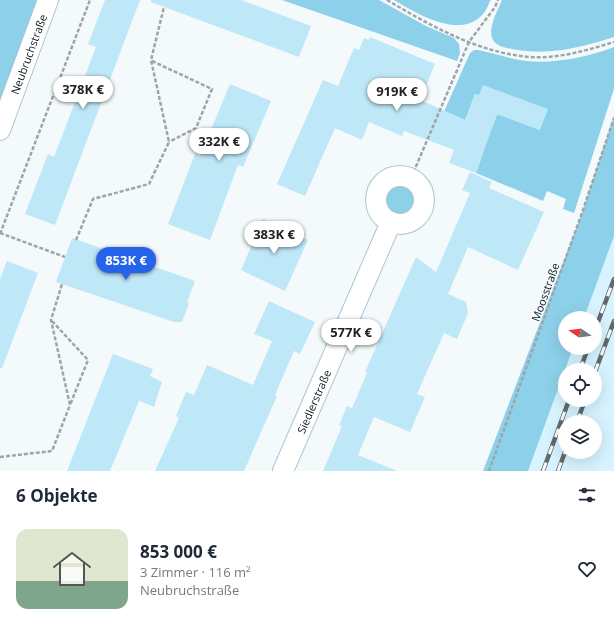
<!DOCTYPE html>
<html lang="de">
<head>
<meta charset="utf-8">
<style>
  :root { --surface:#fff; --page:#f2f2f3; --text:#1f2937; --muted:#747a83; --line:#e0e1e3; --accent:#2563eb }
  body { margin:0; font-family:"Open Sans",sans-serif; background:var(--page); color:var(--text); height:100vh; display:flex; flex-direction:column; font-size:15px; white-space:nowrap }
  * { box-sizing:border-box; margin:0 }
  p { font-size:13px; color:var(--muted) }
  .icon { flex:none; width:22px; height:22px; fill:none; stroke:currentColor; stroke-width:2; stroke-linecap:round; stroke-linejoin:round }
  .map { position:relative; height:471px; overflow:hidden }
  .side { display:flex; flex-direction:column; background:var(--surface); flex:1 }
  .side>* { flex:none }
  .needle { width:26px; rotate:283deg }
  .buttons { position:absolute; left:558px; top:311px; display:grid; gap:8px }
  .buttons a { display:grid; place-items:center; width:44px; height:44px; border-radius:50%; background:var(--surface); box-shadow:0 4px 16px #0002; font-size:20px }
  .price { position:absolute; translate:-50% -34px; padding:0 9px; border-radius:14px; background:#fff; color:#222; font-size:13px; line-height:26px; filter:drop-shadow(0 1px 2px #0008) }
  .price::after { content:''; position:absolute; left:50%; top:24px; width:12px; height:9px; margin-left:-6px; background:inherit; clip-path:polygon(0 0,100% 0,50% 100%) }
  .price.current { background:var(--accent); color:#fff }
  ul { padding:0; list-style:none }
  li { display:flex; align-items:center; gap:12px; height:100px; padding:0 16px }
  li+li { border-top:1px solid var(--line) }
  li span { display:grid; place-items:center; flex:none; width:112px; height:80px; border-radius:12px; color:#555 }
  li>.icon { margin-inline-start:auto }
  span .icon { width:48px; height:48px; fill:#fffc; stroke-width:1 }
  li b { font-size:17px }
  h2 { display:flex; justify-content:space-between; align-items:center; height:48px; padding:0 16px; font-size:17px }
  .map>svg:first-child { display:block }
  .built { fill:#d6f3ff; fill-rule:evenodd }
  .green { fill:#8dd0ea }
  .building { fill:#bee7f7 }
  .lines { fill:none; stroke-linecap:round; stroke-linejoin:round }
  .street-casing { stroke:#abc5d0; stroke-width:22 }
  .path { stroke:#9ea5a8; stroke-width:2.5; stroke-dasharray:4 2; stroke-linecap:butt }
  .street { stroke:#fff; stroke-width:20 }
  .rail-casing { stroke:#60696c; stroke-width:4.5 }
  .rail { stroke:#f4fafc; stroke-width:3; stroke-dasharray:9; stroke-linecap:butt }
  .labels { text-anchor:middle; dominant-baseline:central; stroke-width:3; stroke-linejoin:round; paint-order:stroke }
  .street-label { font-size:11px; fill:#0c161a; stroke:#f4fafc }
</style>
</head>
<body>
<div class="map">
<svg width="614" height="471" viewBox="0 0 614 471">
  <rect width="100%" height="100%" fill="#f4fafc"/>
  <path class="built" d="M614 236V471H528L573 348H595V318H584ZM565 370H595V400H565ZM565 422H595V452H565Z"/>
  <g class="green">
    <path d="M0 0H47L0 122Z"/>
    <path d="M282 0H379L426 26 454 38 459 44 460 53 457 61Z"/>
    <path d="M394 0H491C488 4 487 10 483 14 461 40 417 14 394 0Z"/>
    <path d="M502 0H614V37C579 48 549 56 512 49 505 48 495 46 492 38 488 27 498 10 502 0Z"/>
    <path d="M614 47V89L574 213 563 209 566 199 547 191 543 201 476 173 483 153 463 146 473 118 493 126 497 114 540 130 475 94 462 129 442 116 470 53 474 50H478C494 53 510 59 526 61 554 64 589 57 614 47Z"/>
    <path d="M614 116V236L584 318H565V348H573L528 471H483L582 213Z"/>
    <circle cx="401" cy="200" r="15"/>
  </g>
  <g class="building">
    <path d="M105 0H140L55 225 25 214 48 154 54 157 96 47 88 44Z"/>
    <path d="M151 0H241L311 26 299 57 151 2Z"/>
    <path d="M370 37 435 64 420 100 466 120 475 94 479 95 483 85 548 109 540 130 497 114 476 173 449 163 454 150 404 131 402 136 369 122 362 140 335 128 305 196 277 184 323 80 338 86 354 48 359 50 364 38 369 40Z"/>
    <path d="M230 84 271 101 243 167 238 165 210 240 168 224 195 154 200 156Z"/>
    <path d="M470 172 492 182 489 188 544 212 518 270 468 247 448 294 466 302 468 313 457 339 444 333 417 394 425 397 410 432 374 417 358 455 397 471H323L342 426 339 425 347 406 352 408 367 373 365 372 416 257 436 272 470 193 462 190Z"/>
    <path d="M263 219 308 240 285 291 241 270Z"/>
    <path d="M72 238 195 281 187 302 189 303 182 322H174L56 282Z"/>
    <path d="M7 261 38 273 2 368H0V279Z"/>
    <path d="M269 301 315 322 300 354 294 351 275 395 277 396 244 471H155L179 418 176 416 186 392 194 395 207 365 253 385 272 341 254 334Z"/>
    <path d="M113 354 153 369 150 376 162 382 154 407 140 401H139L110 471H67Z"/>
  </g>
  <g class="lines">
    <defs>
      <g id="street">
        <path id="s1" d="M0 130 48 0"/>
        <circle cx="400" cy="200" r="24"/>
        <path id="s2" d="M283 471 391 222"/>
      </g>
    </defs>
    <use href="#street" class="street-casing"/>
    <g class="path">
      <path d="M387 0C431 26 479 53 530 57 559 59 588 50 614 42"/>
      <path d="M152 61 212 89 196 128 169 142"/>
      <path d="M411 178 469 42 495 7 498 0"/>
      <path d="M0 233 65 257"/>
      <path d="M0 234 90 0"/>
      <path d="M76 240 93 199 149 184 169 142 151 60 164 7"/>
      <path d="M52 321 88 360 70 405"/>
      <path d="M0 457 52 451 70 405 51 320 62 284"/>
      <path d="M489 471 582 213 614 118"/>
    </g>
    <use href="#street" class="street"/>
    <defs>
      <g id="rail">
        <path d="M595 330 614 279"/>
        <path d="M580 370 588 348"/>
        <path d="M595 372 614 321"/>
        <path d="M577 422 585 400"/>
        <path d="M543 471 569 400"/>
        <path d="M558 471 565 452"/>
      </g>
    </defs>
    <use href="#rail" class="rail-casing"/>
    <use href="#rail" class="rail"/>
  </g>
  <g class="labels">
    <g class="street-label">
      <text stroke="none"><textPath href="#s1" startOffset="81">Neubruchstraße</textPath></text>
      <text transform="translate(545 292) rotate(-70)">Moosstraße</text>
      <text stroke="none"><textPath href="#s2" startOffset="76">Siedlerstraße</textPath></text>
    </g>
  </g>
</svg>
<div class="buttons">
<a><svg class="needle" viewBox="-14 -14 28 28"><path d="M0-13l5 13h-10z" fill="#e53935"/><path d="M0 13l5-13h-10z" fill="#747a83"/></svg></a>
<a><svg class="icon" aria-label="locate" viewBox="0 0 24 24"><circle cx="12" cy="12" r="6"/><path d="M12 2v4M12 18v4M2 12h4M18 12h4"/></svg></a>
<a><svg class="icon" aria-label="layers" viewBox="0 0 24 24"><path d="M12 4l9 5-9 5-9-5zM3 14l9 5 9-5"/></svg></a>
</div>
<b class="price" style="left:83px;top:110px">378K €</b>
<b class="price" style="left:397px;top:112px">919K €</b>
<b class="price" style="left:219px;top:162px">332K €</b>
<b class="price" style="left:274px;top:255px">383K €</b>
<b class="price current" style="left:126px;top:281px">853K €</b>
<b class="price" style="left:351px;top:353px">577K €</b>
</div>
<section class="side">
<h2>6 Objekte<svg class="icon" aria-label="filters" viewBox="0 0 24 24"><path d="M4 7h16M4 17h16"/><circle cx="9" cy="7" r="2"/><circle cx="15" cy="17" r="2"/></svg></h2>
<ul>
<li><span style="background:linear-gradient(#dfe7d0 65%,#7fa58c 0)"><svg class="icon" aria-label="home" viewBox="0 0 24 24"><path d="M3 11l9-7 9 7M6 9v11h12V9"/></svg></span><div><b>853 000 €</b><p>3 Zimmer · 116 m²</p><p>Neubruchstraße</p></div><svg class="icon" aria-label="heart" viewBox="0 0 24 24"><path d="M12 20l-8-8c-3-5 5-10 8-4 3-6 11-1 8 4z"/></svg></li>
</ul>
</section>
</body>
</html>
